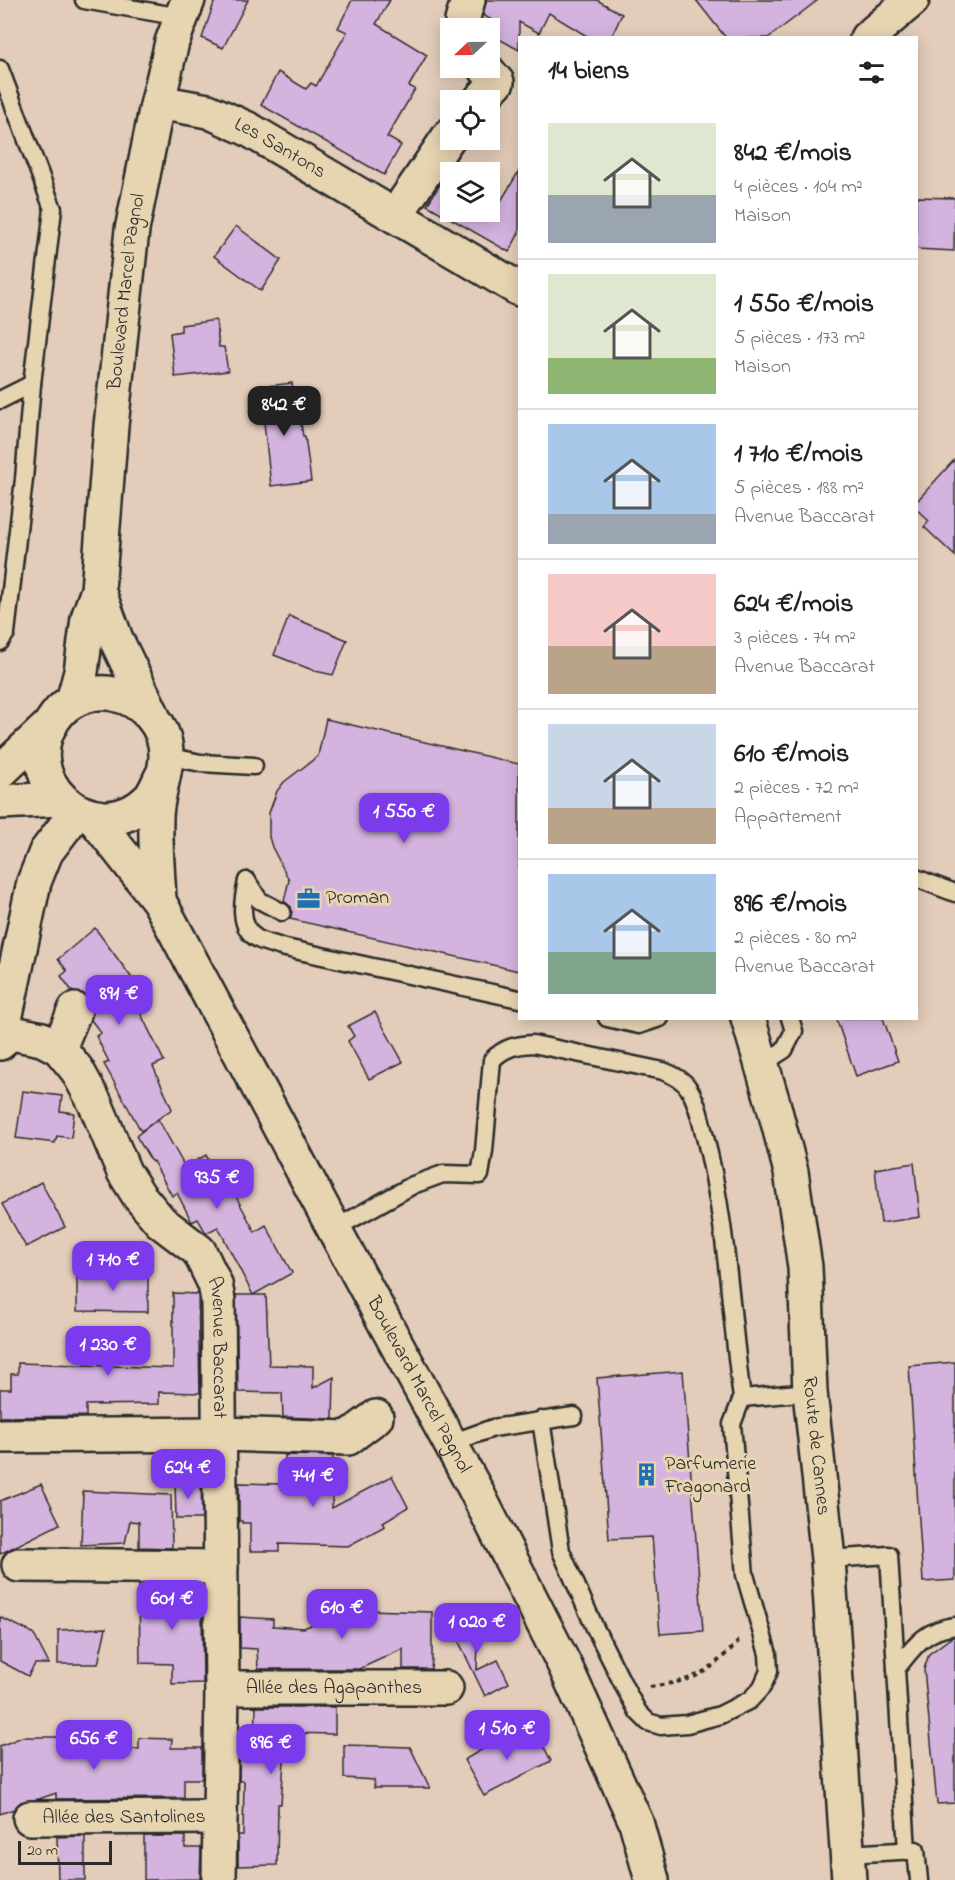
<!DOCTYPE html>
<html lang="fr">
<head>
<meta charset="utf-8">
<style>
  :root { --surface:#fff; --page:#f2f2f2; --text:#222; --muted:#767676; --line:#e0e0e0; --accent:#7c3aed }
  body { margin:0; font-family:"Indie Flower",sans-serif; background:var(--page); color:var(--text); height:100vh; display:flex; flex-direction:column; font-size:22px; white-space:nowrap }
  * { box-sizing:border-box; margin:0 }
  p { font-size:20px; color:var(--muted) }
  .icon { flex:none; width:33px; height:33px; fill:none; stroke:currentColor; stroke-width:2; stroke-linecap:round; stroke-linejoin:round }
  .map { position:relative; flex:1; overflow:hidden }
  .panel { position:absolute; left:518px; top:36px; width:400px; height:984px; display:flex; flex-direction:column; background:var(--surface); border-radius:0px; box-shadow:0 3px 15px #0003 }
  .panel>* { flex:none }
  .needle { width:39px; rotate:248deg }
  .buttons { position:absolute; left:440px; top:18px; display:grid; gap:12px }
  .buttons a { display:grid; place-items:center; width:60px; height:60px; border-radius:0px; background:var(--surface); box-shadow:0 3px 15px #0003; font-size:30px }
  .scale { position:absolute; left:18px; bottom:15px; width:94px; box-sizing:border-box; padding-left:6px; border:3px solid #2b2b2b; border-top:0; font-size:16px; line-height:21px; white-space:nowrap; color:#2b2b2b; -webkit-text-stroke:4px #e7d4b1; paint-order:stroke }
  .price { position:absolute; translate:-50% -51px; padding:0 14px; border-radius:12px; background:var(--accent); color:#fff; font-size:20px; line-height:39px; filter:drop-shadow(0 2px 3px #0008) }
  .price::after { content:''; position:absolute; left:50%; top:36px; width:18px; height:14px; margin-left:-9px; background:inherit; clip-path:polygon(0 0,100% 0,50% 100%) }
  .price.selected { background:#222; color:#fff }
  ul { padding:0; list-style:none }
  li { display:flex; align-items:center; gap:18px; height:150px; padding:0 30px }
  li+li { border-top:2px solid var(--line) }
  li span { display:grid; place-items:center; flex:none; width:168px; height:120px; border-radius:0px; color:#555 }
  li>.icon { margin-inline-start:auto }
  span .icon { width:72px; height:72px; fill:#fffc; stroke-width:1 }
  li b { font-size:26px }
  h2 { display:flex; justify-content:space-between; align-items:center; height:72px; padding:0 30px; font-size:26px }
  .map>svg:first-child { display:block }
  .building { fill:#d4b3df; stroke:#2b2b2b; stroke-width:1.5 }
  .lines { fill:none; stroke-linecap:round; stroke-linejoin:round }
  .service-casing { stroke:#2b2b2b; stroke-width:21 }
  .minor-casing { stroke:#2b2b2b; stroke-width:38 }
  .tertiary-casing { stroke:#2b2b2b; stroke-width:38 }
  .primary-casing { stroke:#2b2b2b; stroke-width:38 }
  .path { stroke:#2b2b2b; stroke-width:4; stroke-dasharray:4.5 4.5; stroke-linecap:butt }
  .service { stroke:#e7d4b1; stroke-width:16 }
  .minor { stroke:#e7d4b1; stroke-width:33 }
  .tertiary { stroke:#e7d4b1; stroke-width:33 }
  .primary { stroke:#e7d4b1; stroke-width:33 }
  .labels { text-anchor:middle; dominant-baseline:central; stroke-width:6; stroke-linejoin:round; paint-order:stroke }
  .street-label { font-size:20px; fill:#2b2b2b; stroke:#e7d4b1 }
  .poi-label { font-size:20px; fill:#2b2b2b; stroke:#e7d4b1; text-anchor:start }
</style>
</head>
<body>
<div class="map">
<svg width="955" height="1880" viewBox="0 0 955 1880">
  <rect width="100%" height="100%" fill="#e3cdba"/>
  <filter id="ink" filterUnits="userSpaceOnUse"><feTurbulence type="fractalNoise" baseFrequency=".0167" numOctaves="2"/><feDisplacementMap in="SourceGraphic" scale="12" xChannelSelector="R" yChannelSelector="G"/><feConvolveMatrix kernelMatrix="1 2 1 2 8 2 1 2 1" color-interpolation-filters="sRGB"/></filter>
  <g filter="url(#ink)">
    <g class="building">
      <path d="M215 0H248L223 48 202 38Z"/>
      <path d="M352 0H390L376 24 427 55 409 86 415 89 387 137 401 145 384 175 261 105 278 72 306 89 311 83 316 86 347 32 338 28Z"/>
      <path d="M486 0H597L622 14 611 38H590L549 13 539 33 519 22V50L490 34 495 22 483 15Z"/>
      <path d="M696 0H818L768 38H726Z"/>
      <path d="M519 171V233L509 252 427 205 446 175 450 177V212H489V194L501 201Z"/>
      <path d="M916 197 955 198 954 251 916 249Z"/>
      <path d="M236 226 281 260 261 291 214 256Z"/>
      <path d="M216 320 219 347H224L228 371 175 377 170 333 181 331V325Z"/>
      <path d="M292 383 295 412 299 411 303 436H305L311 481 271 486 260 387Z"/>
      <path d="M955 459V556L924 527 929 521 916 509V502Z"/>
      <path d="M289 616 347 640 333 675 315 671 274 655Z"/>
      <path d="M326 719 519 764V971L290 919 292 912 291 907 284 901 289 880 272 847 269 837V813L277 791 284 782 318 756Z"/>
      <path d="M95 928 134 981 147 1008 140 1012 164 1061 153 1066 172 1109 141 1131 104 1064 109 1062 96 1036 101 1033 91 1020 94 1008 90 999 82 993 70 992 72 991 61 976 67 971 58 959Z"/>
      <path d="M375 1012 403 1062 369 1079 348 1041 354 1036 348 1026Z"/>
      <path d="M836 1018H883L898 1061 856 1076Z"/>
      <path d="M23 1091 62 1096 60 1111 74 1113 71 1138 57 1136 55 1143 16 1138Z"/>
      <path d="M158 1119 185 1167 206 1155 217 1178 224 1174 255 1232 266 1225 292 1273 253 1295 218 1227 206 1233 198 1219 192 1222 177 1193 172 1196 153 1161 152 1162 136 1136Z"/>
      <path d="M914 1163 920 1217 881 1223 875 1169Z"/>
      <path d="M41 1182 65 1227 26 1247 2 1204Z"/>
      <path d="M77 1272H148V1312L77 1311Z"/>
      <path d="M173 1293 198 1294 200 1393 159 1392V1404L86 1405V1416L0 1417V1389H11V1374H18V1363L173 1368Z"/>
      <path d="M236 1295H266L269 1365 313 1366V1388L334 1377 333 1419 283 1417 282 1393 238 1392Z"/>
      <path d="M955 1362V1580L923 1582 909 1366Z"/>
      <path d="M683 1371 703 1631 660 1634 652 1537 609 1539 597 1378Z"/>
      <path d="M285 1455 333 1456 332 1508 392 1476 408 1507 383 1522 385 1526 348 1546 279 1544V1551H250V1523H242V1521H239V1483L285 1484Z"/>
      <path d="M175 1480H201L202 1519H176Z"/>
      <path d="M41 1484 60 1524 0 1554V1501Z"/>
      <path d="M83 1491 171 1495 172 1548 139 1547V1522L130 1521 125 1543 81 1545Z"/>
      <path d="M139 1585 198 1586V1616H202L203 1683 172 1684V1664L140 1663Z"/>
      <path d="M364 1602 367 1610 432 1612V1660L431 1669H403V1649L359 1669H258L257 1649 240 1648V1617L273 1619V1626L304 1628Z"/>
      <path d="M446 1615 479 1618 477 1670 498 1660 509 1683 485 1696Z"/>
      <path d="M0 1617 33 1633 49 1664H35L28 1676 0 1661Z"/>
      <path d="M106 1628 98 1664H58V1630Z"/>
      <path d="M952 1637H955V1803L937 1804 924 1669 929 1654Z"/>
      <path d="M256 1707H335V1734L286 1733 281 1804H278L277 1865 238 1866V1835H243L244 1781H239L240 1741 255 1740Z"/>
      <path d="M535 1729 551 1761 484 1796 464 1760 505 1736 508 1742Z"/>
      <path d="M22 1737H77V1748H109L139 1749V1738L172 1739 171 1748H202V1779H184V1798L56 1799V1793L39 1799 21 1802 14 1809 0 1814V1746Z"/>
      <path d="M344 1745 410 1747 430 1788H374V1780L344 1778Z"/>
      <path d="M85 1836V1880H58L57 1837Z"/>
      <path d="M144 1836H185V1848H201L200 1879 144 1880Z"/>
    </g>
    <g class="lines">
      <defs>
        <g id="service">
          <path d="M84 0 181 17"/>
          <path d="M0 69 53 209 32 384 0 400"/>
          <path d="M0 642 6 633 24 479 32 384"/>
          <path d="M166 756 201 763 254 766"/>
          <path d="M916 878 955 893"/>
          <path d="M247 881C243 899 237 928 258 939 265 943 274 944 281 947L519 999"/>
          <path d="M247 881 259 900 282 912"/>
          <path d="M607 1018 639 1025 660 1018"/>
          <path d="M762 1064 784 1050 794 1031 790 1018"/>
          <path d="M334 1229 413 1185 443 1174 480 1175 484 1151 492 1060C505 1047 516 1045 533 1044L663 1071C673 1075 684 1080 689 1089 698 1103 701 1122 705 1137 727 1222 730 1311 742 1398"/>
          <path d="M541 1420 561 1551 595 1628 626 1690 638 1712 648 1722 661 1726 687 1724 720 1715 750 1700 762 1687 769 1671 768 1654 745 1575 732 1424 742 1398 810 1392"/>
          <path d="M451 1443 493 1428 574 1416"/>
          <path d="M828 1559 889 1555 896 1669"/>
          <path d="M907 1851 896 1669C914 1647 924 1630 955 1626"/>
          <path d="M847 1854 916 1850 919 1880"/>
        </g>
        <g id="minor">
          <path d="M464 28 462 21 468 0"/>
          <path d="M480 100 497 82 485 68"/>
          <path id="s1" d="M158 102 208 111 248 129 519 289"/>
          <path d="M395 216 450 135"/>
          <path id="s2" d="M2 1031 42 1039 59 1048 77 1070 95 1103 124 1172 139 1196 161 1222 199 1251 215 1284 218 1300 222 1688 219 1880"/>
          <path d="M0 1043 34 882 46 852 77 811"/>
          <path d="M59 1048 75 1010"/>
          <path d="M0 1436 219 1434 348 1438 376 1417"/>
          <path d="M19 1565 221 1567"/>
          <path id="s3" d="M222 1688H446"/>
          <path id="s4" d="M30 1818 220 1817"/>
        </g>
        <g id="tertiary">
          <path d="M98 590 116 639 152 714"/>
          <path id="s5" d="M73 701 81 672 88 618 98 590 111 426 132 230 156 110 172 42 188 0"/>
          <path d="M0 772 51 724"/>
          <path d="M0 802 61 799"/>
          <path id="s6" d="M93 817 159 901 334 1229 474 1487 565 1666 636 1822 652 1880"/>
          <path d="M159 901C158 873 155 846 156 818 156 797 166 776 166 755 166 725 143 700 114 694 96 690 73 697 60 711 4 775 94 856 150 798 155 792 159 781 163 774"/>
        </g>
        <g id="primary">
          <path d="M867 38 912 0"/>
          <path id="s7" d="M748 1018 773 1103 791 1172 805 1267 810 1392 828 1559 849 1880"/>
        </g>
      </defs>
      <use href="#service" class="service-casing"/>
      <use href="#minor" class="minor-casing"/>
      <use href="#tertiary" class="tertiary-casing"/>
      <use href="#primary" class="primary-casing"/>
      <path class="path" d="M650 1687C698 1679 704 1676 739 1641"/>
      <use href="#service" class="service"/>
      <use href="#minor" class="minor"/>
      <use href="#tertiary" class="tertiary"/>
      <use href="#primary" class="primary"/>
    </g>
  </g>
  <defs>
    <symbol id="office-bare" viewBox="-9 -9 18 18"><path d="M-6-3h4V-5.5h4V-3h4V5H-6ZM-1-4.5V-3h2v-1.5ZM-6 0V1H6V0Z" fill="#1f6fb2" stroke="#e7d4b1" stroke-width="2.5" paint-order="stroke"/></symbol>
    <symbol id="building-bare" viewBox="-9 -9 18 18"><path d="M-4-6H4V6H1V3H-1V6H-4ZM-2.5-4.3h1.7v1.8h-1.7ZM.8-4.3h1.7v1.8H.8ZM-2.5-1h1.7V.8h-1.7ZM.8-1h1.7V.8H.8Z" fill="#1f6fb2" stroke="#e7d4b1" stroke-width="2.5" paint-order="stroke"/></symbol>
  </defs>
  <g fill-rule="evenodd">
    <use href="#office-bare" x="292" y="882" width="33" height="33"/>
    <use href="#building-bare" x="630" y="1458" width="33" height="33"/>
  </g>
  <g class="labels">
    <g class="street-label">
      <text stroke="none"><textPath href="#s1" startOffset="132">Les Santons</textPath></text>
      <text stroke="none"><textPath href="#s5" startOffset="414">Boulevard Marcel Pagnol</textPath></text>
      <text stroke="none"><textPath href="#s2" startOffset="412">Avenue Baccarat</textPath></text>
      <text stroke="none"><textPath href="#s6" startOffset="656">Boulevard Marcel Pagnol</textPath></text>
      <text stroke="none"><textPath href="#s7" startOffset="435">Route de Cannes</textPath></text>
      <text stroke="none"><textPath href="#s3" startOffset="112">Allée des Agapanthes</textPath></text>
      <text stroke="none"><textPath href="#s4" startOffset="94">Allée des Santolines</textPath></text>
    </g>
    <g class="poi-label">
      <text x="326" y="898">Proman</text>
      <text x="665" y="1464">Parfumerie<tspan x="665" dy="23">Fragonard</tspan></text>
    </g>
  </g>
</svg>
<div class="buttons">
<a><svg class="needle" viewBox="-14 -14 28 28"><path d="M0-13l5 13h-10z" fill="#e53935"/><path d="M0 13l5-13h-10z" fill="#767676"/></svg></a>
<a><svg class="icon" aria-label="locate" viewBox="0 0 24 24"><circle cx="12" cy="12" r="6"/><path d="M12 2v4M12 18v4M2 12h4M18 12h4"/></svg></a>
<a><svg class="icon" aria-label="layers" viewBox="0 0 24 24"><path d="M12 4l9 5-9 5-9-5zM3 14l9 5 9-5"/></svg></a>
</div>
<div class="scale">20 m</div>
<b class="price selected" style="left:284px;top:437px">842 €</b>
<b class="price" style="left:404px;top:844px">1 550 €</b>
<b class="price" style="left:119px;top:1026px">891 €</b>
<b class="price" style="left:217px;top:1210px">935 €</b>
<b class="price" style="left:113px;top:1292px">1 710 €</b>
<b class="price" style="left:108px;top:1377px">1 230 €</b>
<b class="price" style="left:188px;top:1500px">624 €</b>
<b class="price" style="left:313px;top:1508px">741 €</b>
<b class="price" style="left:172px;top:1631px">601 €</b>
<b class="price" style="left:342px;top:1640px">610 €</b>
<b class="price" style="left:477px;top:1654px">1 020 €</b>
<b class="price" style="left:507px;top:1761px">1 510 €</b>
<b class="price" style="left:94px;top:1771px">656 €</b>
<b class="price" style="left:271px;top:1775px">896 €</b>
<section class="panel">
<h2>14 biens<svg class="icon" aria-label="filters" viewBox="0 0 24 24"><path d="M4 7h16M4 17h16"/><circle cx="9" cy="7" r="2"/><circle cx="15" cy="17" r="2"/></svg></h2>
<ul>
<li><span style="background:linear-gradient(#dfe7d0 60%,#9aa5b1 0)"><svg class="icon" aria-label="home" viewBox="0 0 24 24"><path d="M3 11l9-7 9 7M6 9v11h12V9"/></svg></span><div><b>842 €/mois</b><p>4 pièces · 104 m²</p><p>Maison</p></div></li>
<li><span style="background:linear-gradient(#dfe7d0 70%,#8fb573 0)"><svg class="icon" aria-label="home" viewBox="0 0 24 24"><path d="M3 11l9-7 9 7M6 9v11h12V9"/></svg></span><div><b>1 550 €/mois</b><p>5 pièces · 173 m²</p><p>Maison</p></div></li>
<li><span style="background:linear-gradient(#a9c7e8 75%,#9aa5b1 0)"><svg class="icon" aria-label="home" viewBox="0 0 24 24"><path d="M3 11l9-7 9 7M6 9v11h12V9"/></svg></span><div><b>1 710 €/mois</b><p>5 pièces · 188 m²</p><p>Avenue Baccarat</p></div></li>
<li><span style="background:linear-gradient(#f6c9c9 60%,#b9a48a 0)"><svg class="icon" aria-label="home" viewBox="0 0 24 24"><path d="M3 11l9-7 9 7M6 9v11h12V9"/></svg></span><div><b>624 €/mois</b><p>3 pièces · 74 m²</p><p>Avenue Baccarat</p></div></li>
<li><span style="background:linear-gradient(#c9d6e8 70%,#b9a48a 0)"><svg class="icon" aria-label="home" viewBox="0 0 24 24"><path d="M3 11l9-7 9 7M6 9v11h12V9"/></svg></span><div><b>610 €/mois</b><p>2 pièces · 72 m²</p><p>Appartement</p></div></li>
<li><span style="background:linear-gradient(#a9c7e8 65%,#7fa58c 0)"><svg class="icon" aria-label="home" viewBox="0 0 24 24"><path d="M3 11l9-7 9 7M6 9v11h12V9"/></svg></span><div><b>896 €/mois</b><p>2 pièces · 80 m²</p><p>Avenue Baccarat</p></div></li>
</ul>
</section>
</div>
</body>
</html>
